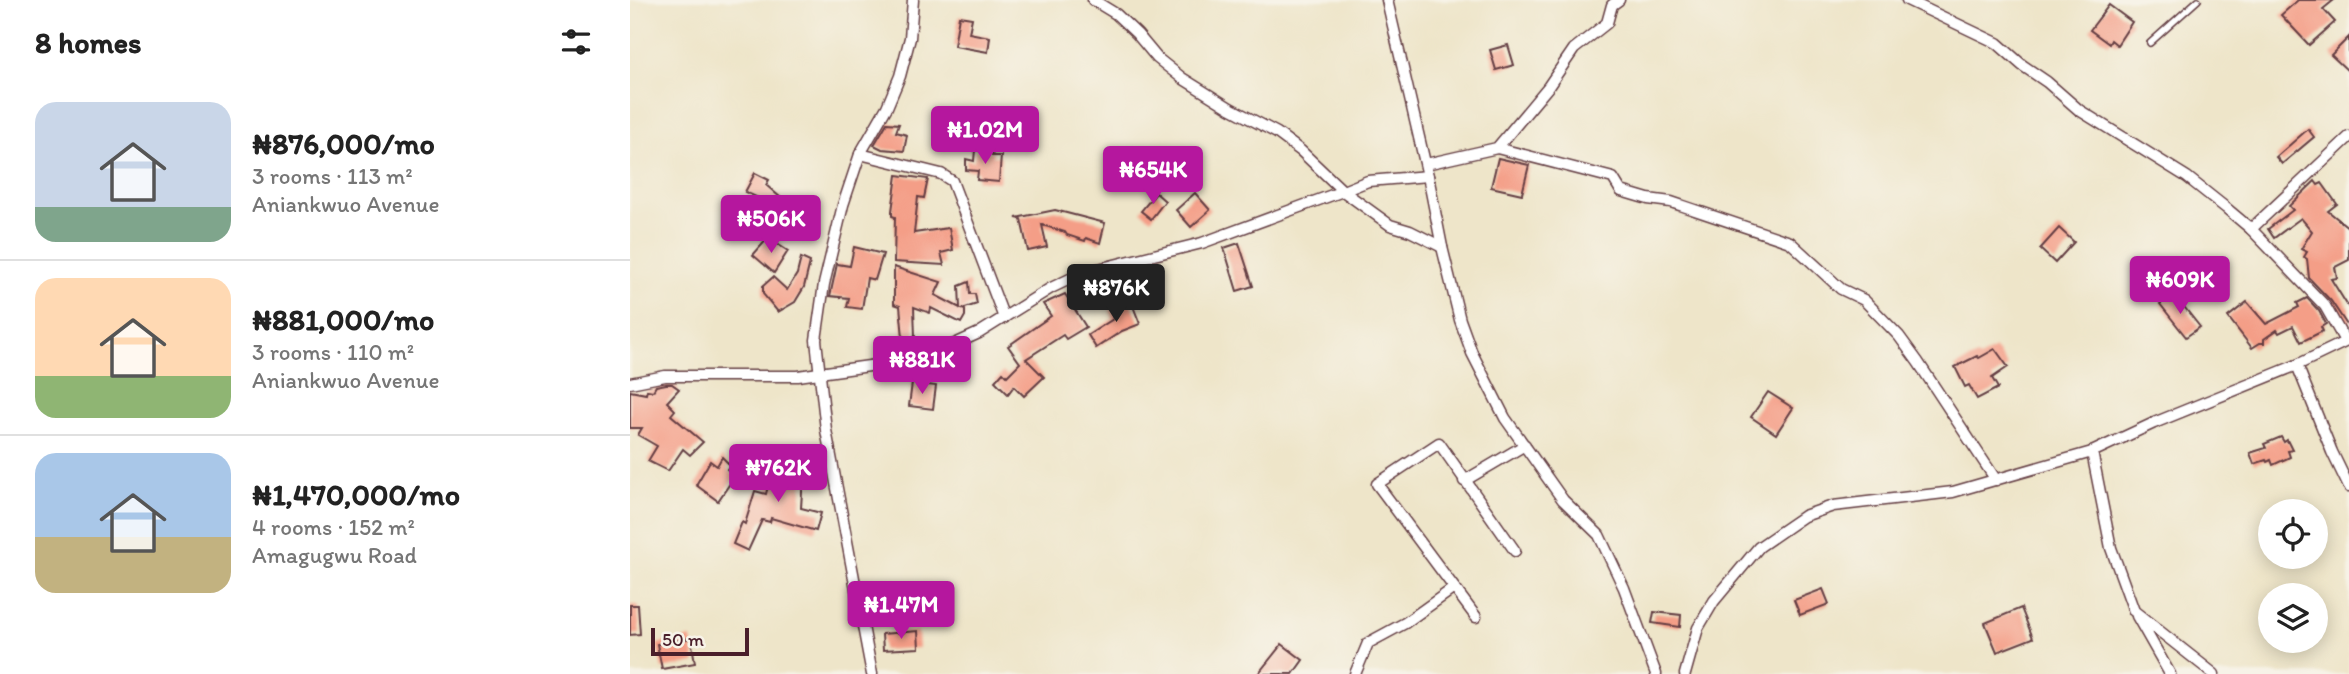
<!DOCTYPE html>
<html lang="en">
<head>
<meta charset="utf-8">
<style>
  :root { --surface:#fff; --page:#f6f6f6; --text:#222; --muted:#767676; --line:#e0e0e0; --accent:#b5179e }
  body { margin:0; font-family:Itim,sans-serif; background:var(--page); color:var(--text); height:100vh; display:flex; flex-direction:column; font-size:26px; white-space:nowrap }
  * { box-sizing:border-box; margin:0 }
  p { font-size:23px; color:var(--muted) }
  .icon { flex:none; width:38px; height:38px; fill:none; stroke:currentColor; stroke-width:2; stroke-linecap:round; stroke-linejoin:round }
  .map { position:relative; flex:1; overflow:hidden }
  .side { display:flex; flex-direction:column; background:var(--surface); width:630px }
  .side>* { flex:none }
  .controls { position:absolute; left:1628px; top:499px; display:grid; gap:14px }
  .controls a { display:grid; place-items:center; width:70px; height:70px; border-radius:50%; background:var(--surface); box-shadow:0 4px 18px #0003; font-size:35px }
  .scale { position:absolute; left:21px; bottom:18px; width:98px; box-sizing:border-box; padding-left:7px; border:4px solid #4a1f2b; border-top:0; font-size:19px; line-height:24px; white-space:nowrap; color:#4a1f2b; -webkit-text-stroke:5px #f7f3e8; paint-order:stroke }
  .price { position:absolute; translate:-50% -60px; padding:0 16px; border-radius:7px; background:var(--accent); color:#fff; font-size:23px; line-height:46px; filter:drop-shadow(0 2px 4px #0008) }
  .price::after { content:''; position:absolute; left:50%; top:42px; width:21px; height:16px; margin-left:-10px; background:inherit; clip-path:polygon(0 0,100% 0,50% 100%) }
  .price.on { background:#222; color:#fff }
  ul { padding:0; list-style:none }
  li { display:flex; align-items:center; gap:21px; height:175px; padding:0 35px }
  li+li { border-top:2px solid var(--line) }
  li span { display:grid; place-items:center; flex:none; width:196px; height:140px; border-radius:21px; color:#555 }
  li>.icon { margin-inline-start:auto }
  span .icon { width:84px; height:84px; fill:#fffc; stroke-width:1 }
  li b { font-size:30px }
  h2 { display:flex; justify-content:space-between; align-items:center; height:84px; padding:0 35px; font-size:30px }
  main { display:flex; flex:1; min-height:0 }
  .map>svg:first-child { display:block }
  .building { fill:#f49e87 }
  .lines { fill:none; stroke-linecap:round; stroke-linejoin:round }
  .lane-casing { stroke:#633d43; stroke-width:8 }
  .street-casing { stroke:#633d43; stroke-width:13 }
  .lane { stroke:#fff; stroke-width:5 }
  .street { stroke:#fff; stroke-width:10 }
</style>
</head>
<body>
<main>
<section class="side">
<h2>8 homes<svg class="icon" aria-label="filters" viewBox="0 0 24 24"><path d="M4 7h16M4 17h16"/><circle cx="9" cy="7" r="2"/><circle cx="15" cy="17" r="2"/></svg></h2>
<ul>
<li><span style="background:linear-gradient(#c9d6e8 75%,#7fa58c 0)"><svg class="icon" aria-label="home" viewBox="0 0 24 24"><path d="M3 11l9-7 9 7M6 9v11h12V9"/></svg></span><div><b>₦876,000/mo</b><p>3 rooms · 113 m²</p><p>Aniankwuo Avenue</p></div></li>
<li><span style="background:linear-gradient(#ffd9b3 70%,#8fb573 0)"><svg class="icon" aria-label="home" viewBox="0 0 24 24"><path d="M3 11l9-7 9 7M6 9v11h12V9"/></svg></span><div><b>₦881,000/mo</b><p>3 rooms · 110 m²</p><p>Aniankwuo Avenue</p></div></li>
<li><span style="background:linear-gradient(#a9c7e8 60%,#c2b280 0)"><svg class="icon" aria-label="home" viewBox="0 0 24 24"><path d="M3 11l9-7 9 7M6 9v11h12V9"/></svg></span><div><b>₦1,470,000/mo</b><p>4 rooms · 152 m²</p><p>Amagugwu Road</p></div></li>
</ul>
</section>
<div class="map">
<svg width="1719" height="674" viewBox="0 0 1719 674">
  <rect width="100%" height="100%" fill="#f7f3e8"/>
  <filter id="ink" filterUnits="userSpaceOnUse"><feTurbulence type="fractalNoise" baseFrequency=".0143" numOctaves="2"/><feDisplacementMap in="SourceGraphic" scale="14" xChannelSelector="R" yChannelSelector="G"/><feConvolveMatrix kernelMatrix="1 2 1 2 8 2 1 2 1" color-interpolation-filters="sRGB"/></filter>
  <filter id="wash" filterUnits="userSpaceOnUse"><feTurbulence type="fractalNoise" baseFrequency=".00686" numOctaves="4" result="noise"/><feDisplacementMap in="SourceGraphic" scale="28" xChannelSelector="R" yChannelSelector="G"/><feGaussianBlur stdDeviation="1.57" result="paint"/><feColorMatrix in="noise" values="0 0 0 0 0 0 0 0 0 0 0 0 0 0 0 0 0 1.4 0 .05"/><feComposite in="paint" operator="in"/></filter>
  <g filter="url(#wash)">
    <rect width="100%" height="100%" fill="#eee5c9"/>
    <g id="blocks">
      <g class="building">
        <path d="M1668 0H1704L1693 9 1705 22 1679 45 1651 15Z"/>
        <path d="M1479 5 1502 22 1487 45 1481 40 1479 44 1460 30Z"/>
        <path d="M329 16 342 18 339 33 360 37 358 52 324 46Z"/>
        <path d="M1719 37V72L1701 55Z"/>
        <path d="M878 45 884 65 866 70 860 50Z"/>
        <path d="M257 123 269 124 266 132 277 135 274 151 252 149 244 145Z"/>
        <path d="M1678 129 1684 137 1652 164 1646 157Z"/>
        <path d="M345 150 363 152 362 156H371L369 182 347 180 348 171 336 170V159L344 161Z"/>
        <path d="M868 158 899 165 892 194 861 187Z"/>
        <path d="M125 173 139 180 136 185 151 198 146 206 115 192Z"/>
        <path d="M267 175 298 179 294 198 288 197 284 233 319 228 323 250 311 253 314 265 264 262 265 217 262 216V211Z"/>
        <path d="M1685 181 1688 185 1692 183 1707 204 1698 211 1719 228V260L1705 267 1707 278 1701 279 1719 308V328L1701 301 1679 278 1677 259 1674 257 1677 252 1671 249 1682 231 1671 218 1644 238 1638 229 1663 210 1659 206Z"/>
        <path d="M526 193 535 201 521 219 511 211Z"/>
        <path d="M565 193 580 210 561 227 546 210Z"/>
        <path d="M425 210 475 223 470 243 456 238 455 241 437 235 435 232 412 225 417 247 398 251 391 219 386 218Z"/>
        <path d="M1429 228 1444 242 1425 263 1410 249Z"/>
        <path d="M138 238 158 251 144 273 123 255Z"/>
        <path d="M609 243 623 286 607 291 594 248Z"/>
        <path d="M224 247 253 254 245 280 237 278 232 309 217 307 219 298 200 296 207 264 220 266Z"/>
        <path d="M171 258 180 262 174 287 165 302 148 312 133 294V286L143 277 157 290 167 274Z"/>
        <path d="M264 267 311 282 305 295 330 308 329 286 339 282 340 294H345L347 304 332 309 335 310V316L331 323 301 308 300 313 284 307 285 337H273L270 306 264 304Z"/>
        <path d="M435 294 456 327 436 339 433 335 396 359 414 377 394 396 384 386 378 394 365 381 373 372 377 376 390 363 378 346 421 316 413 304Z"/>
        <path d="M1544 294 1570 327 1556 337 1530 304Z"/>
        <path d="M1677 298 1689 311 1696 324 1691 327 1693 331 1671 342 1663 326 1649 333 1647 330 1634 339V343H1630L1622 348 1598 317 1617 302 1636 324 1669 307 1667 303Z"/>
        <path d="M501 301 510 324 492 331 466 348 458 335 483 319 480 310Z"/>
        <path d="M1365 349 1378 367 1362 378 1368 388 1347 399 1339 385 1335 387 1325 367 1347 356 1349 358Z"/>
        <path d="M282 383 306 386 303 409 279 406Z"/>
        <path d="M36 384H42L49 389 37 402 45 410 41 415 73 442 60 455 53 449 38 471 18 461 27 446 8 435 12 428H0V391L16 394 17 390 23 391 26 386Z"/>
        <path d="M1138 392 1163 408 1146 434 1121 417Z"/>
        <path d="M1651 437 1654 442 1657 440 1662 450 1658 451 1660 457 1643 465 1641 460 1637 462 1636 460 1624 464 1620 453 1636 448 1634 444Z"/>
        <path d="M92 457 100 465 97 469 105 476 88 501 66 485 80 461 87 466Z"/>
        <path d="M140 459 171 467 168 475 173 476 171 508 191 513 186 531 141 518 140 522 132 520 118 551 103 544 112 522 115 524 125 491 136 494 141 474 137 473Z"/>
        <path d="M1193 589 1199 604 1170 615 1164 600Z"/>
        <path d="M0 605H8L10 634 0 635Z"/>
        <path d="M1391 608 1403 638 1367 652 1355 623Z"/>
        <path d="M1024 612 1051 615 1050 627 1022 623Z"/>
        <path d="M288 631 289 648 253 650 252 634Z"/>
        <path d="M61 638 65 663 32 669 27 644Z"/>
        <path d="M652 644 673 660 663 674H628Z"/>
      </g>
    </g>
  </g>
  <g filter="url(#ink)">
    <use href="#blocks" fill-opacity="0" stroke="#633d43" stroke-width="2"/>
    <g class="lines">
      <defs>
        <path id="lane" d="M1520 43 1568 0"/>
        <g id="street">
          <path d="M463 0 486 14 507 34 527 58 552 78 600 108 647 133 671 151 713 191 738 181 798 176"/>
          <path d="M757 0 798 176 812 247 830 320 842 353 875 418 933 500 969 535 994 588 1026 674"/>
          <path d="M1277 0 1367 43 1392 65 1417 82 1449 110 1557 177 1596 208 1621 229 1695 306 1715 341"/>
          <path d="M867 148 983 178 991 191 1018 199 1041 202 1160 242 1211 289 1234 300 1269 336 1288 362 1366 480"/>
          <path d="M230 154 311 174 322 181 374 318"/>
          <path d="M796 164 867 148 918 87 944 49 977 23 982 5 989 0"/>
          <path d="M1621 229 1719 137"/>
          <path d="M1667 365 1702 452 1719 487"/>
          <path d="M0 383 35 376H168L275 361 314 349 349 333 421 288 442 278 468 269 572 243 713 191 760 225 780 231 812 247"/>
          <path d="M1462 452 1481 548 1504 611 1584 674"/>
          <path d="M834 481 895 445"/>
          <path d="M1507 616 1540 674"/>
          <path d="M846 617 747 484 809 443 885 551"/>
          <path d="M242 674 196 430 186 340 194 284 213 205 230 154 257 107 270 76 280 38 283 0"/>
          <path d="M725 674 738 643 775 623 824 588"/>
          <path d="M1055 674 1068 628 1084 601 1129 547 1174 516 1203 506 1323 492 1462 452 1524 423 1667 365 1719 340"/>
        </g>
      </defs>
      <use href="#lane" class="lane-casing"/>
      <use href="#street" class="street-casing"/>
      <use href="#lane" class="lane"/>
      <use href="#street" class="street"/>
    </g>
  </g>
</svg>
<div class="controls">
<a><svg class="icon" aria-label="locate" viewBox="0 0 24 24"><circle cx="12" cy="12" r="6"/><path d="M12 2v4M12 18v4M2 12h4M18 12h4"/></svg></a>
<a><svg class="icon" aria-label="layers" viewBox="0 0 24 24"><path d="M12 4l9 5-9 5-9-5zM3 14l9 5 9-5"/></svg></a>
</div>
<div class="scale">50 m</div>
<b class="price" style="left:355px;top:166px">₦1.02M</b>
<b class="price" style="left:523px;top:206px">₦654K</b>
<b class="price" style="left:141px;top:255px">₦506K</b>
<b class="price" style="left:1550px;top:316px">₦609K</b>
<b class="price on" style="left:486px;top:324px">₦876K</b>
<b class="price" style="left:292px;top:396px">₦881K</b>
<b class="price" style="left:148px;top:504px">₦762K</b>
<b class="price" style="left:271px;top:641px">₦1.47M</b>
</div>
</main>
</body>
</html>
